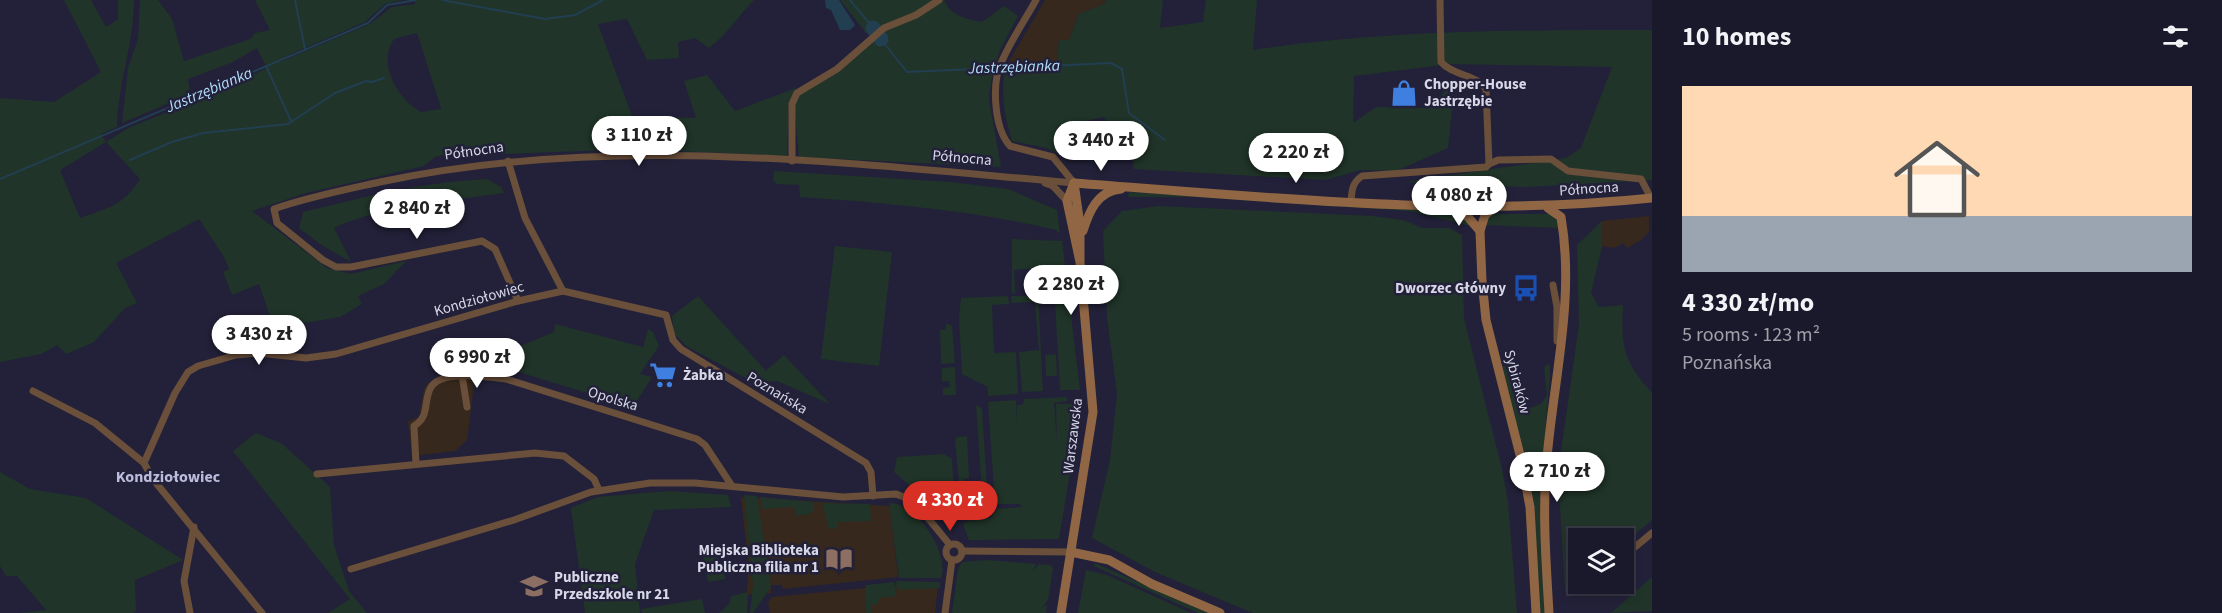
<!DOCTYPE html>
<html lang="en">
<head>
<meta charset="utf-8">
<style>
  :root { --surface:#1a192b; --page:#232233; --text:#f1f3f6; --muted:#9fa0a9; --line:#383847; --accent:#d93025 }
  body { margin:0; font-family:"Source Sans 3",sans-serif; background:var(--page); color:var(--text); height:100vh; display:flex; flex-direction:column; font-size:22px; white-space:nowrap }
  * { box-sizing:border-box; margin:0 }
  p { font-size:20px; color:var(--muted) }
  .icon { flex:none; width:33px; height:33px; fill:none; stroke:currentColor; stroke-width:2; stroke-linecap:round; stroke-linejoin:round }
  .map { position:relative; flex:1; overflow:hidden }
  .sheet { display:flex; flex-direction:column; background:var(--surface); width:570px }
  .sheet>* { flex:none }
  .tools { position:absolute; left:1568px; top:528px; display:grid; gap:12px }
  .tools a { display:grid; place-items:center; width:66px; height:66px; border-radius:0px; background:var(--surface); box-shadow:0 3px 9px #0003,0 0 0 2px var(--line); font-size:30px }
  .price { position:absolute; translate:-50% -51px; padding:0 14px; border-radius:21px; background:#fff; color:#222; font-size:20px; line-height:39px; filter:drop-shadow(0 2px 3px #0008) }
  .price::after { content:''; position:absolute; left:50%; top:36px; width:18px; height:14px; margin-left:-9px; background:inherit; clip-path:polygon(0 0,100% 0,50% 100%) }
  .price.active { background:var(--accent); color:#fff }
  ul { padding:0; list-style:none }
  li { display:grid; align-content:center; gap:12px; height:318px; padding:0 30px }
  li+li { border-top:2px solid var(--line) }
  li span { display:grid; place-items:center; height:186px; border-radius:0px; color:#555 }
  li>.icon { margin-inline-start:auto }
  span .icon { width:108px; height:108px; fill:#fffc; stroke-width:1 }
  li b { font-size:26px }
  h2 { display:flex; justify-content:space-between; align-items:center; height:72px; padding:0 30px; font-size:26px }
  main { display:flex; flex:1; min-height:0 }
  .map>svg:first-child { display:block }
  .commercial { fill:#36281c }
  .green { fill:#203429; fill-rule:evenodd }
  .water { fill:#223e51 }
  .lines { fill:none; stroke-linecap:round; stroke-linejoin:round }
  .stream { stroke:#223e51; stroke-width:2 }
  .river { stroke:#223e51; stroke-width:15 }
  .street { stroke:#6a4f3a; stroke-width:7 }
  .secondary { stroke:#916645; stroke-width:9 }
  .labels { text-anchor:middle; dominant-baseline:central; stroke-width:5; stroke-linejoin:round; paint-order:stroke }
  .poi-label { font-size:15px; font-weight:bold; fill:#d7d7e8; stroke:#222139; text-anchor:start }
  .street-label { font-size:15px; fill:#d7d7e8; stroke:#222139 }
  .water-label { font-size:16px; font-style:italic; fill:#b2ddfc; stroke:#222139 }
  .neighbourhood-label { font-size:16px; font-weight:bold; fill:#bbbbdb; stroke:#222139 }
</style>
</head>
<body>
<main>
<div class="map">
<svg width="1652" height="613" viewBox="0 0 1652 613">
  <rect width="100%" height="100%" fill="#222139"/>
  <g class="commercial">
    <path d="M1045 0H1107L1104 4 1079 14 1069 40H1059L1057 61 1008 63Z"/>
    <path d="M1649 216V232L1641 240 1627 248 1623 243 1614 248 1601 246 1602 221Z"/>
    <path d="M476 370 467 440 455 451 412 456 408 421 419 417 424 389 428 383 453 372Z"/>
    <path d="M741 497 890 506 898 577 783 589 782 585H771V593L746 595 749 570Z"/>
    <path d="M918 583 938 585 935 613H770L768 602 772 597Z"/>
  </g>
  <g class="green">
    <path d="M64 0H91L106 27 118 19V0H134C134 43 118 83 117 127L101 134 106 142 128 128 217 92 267 68 257 48 233 62 188 79 190 94 122 123 128 68 138 39 140 0H158L172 19 184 61 250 39 255 33 270 30 255 0H403L385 4 365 22 284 57 280 62 370 24 392 7 415 4V0H754C737 17 729 33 709 48L695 38 678 42 679 58 647 60 627 19 598 24 632 116 696 118 684 81 707 75 735 111 796 88 789 104 787 156 637 149 503 154 463 150 435 157 424 166 306 193 252 211 327 268 351 274 406 261 384 284 358 296 362 304 340 317 274 328 259 284 232 295 223 272 229 269 224 257 199 219 116 263 137 303 125 308 94 342 66 354 57 345 41 354 0 362V98L54 102 101 72ZM417 33 441 108V109L421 112C397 99 377 63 394 39ZM106 142 140 179C124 205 108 208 80 218L60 170Z"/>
    <path d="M840 0H944C951 16 966 19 982 22L1004 6 1018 16 1000 50 991 81 989 100 1001 167 799 157 794 103 802 92 875 39 883 47 876 27 866 33Z"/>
    <path d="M1107 0H1163L1160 28 1203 22 1206 0H1257L1253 50C1386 30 1518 30 1652 30V180L1527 187 1405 182 1566 158 1581 148 1612 67 1451 64 1354 76 1353 123 1376 107 1431 108 1455 79 1448 148 1396 171 1360 170 1326 180 1133 169 1136 138 1116 136 1104 117 1061 126 1059 154 1047 148 1012 141C1005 117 998 87 1008 63L1057 61 1059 40H1069L1079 14 1104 4Z"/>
    <path d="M774 171 951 182 1008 189 1057 210 1060 234 1056 230C971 210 886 203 800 197L799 185 777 184 773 181Z"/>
    <path d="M487 179 501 187 504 193C461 199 370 209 334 228L351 262 320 244 299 228 303 212C364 197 424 182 487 179Z"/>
    <path d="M1129 192 1458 212 1471 226 1409 211 1193 197H1128Z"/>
    <path d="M1159 206 1372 216 1403 220 1422 228H1449L1462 235 1464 319 1502 469 1508 502 1517 613H1253L1155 572 1092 538 1110 460 1117 394 1107 317 1103 231 1122 211Z"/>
    <path d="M1490 214H1552L1558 221V228L1484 225Z"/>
    <path d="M1602 221V247L1591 293 1599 307 1623 305C1621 347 1623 361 1652 393V520L1623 544V538H1578C1578 556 1585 586 1565 592L1558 473 1579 324 1577 245Z"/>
    <path d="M1012 239 1062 241 1080 390H1060L1053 267 1014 270 1015 293H1012Z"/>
    <path d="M835 246 892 252 879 366 821 359Z"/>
    <path d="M698 296 766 371 784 355 830 404 777 381 755 383 686 346 674 333 672 316Z"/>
    <path d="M1008 296 1009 304 992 305 994 353 1016 352 1018 394 988 396V387L962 374 959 319 961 298Z"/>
    <path d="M1011 296H1038L1043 391 1022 392 1019 352 1039 350 1035 302 1012 303Z"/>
    <path d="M946 323 952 326 955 363 941 364 940 330H946Z"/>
    <path d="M555 324 643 347 648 329 653 332 659 346 640 374 652 377 633 407 496 365 501 354 554 332Z"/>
    <path d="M1056 354 1057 376H1046L1045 355Z"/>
    <path d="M1547 364 1550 366V377L1540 486 1545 613H1540L1534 502 1502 366H1513L1518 400 1531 408 1542 403 1547 395 1544 368Z"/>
    <path d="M955 367 956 395H943V388L950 387 949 381H942V368Z"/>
    <path d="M1067 397V401L1054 403 1057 443 1056 404H1078L1081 407 1059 539 969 540 963 524 967 521 991 518 996 509 1021 507 1020 504H995L988 402 1016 400 1017 424V405L1023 404 1024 399Z"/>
    <path d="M976 405 982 408 988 506 985 511 964 513 959 509 960 494H970L971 506 983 505Z"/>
    <path d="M256 433 281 443 330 487 334 545 349 591 367 613H328L350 599 233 451Z"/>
    <path d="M967 436 969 478 964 479 965 490 960 491 955 440 957 437Z"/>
    <path d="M944 454 952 459 955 510 939 519 922 496 894 472 897 457Z"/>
    <path d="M0 472 30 489 86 498 183 560 135 580 136 611 133 613H19L46 610 17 576H6L0 566Z"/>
    <path d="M668 491 728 495 731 507 654 510 635 564 640 613H585L571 508 597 497Z"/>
    <path d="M744 495 757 496 771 587 753 613H750L753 585Z"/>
    <path d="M760 497 814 502V510L810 514 796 516 794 507 762 509Z"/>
    <path d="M822 503 870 504 871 521 837 522 838 528 829 529Z"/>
    <path d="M889 503C917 502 950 554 941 578H899Z"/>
    <path d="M716 548 719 565H723L725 579 708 582 702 551Z"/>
    <path d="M988 560 1036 564 1033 571 1039 564 1051 565 1053 568 1048 600 1042 608 1047 605 1046 613H952L958 569 962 562Z"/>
    <path d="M1095 563 1208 613H1198L1094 566Z"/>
    <path d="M1086 570 1107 575 1191 613H1078Z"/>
    <path d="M1652 577V611L1611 613Z"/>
    <path d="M896 581 940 582V588L897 590Z"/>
    <path d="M894 582 896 596 879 598 878 604 871 605V613H866V585Z"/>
    <path d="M748 592 747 613H719L729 604 731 596Z"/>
    <path d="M702 599 705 613H642L641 609Z"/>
  </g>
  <path class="water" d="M825 0H839L855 25 850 30H840L831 10 826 8Z"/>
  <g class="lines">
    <g class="stream">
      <path d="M295 0 305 49"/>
      <path d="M442 0 545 19 575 15 603 0"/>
      <path d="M850 0 873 28"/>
      <path d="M881 39 907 72 997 68"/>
      <path d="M266 66 291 121"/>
      <path d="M1003 68 1111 63 1122 69 1129 113 1165 140"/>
      <path d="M130 160 172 142 203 133 288 124 335 93 366 81 372 82 384 78"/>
      <path d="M0 179 368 23 387 5 416 0"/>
    </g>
    <path class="river" d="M873 28 881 39"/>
    <g class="street">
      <path d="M1036 0C1025 20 1011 40 1002 61 991 83 994 128 1010 146L1053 157 1074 183"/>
      <path d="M508 161 525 218 563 291"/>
      <path d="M792 161V104L797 93 837 69 884 28 916 15 939 0"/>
      <path d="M1489 164 1498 160 1551 159 1568 171 1641 179 1651 198"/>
      <path d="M1045 183 1053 186 1067 201"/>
      <path d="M1351 201C1352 190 1352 183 1362 176L1486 167 1489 164 1486 89C1476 74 1453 76 1441 62L1440 0"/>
      <path d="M1553 285 1557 307V341"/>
      <path d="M518 301 495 249 482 241 351 267H336L323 260 277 223 274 209C308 197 344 190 380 182 608 133 843 163 1074 183"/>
      <path d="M462 375 467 407"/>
      <path d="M33 391 95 423 144 463 175 393 188 372 198 366 236 355 258 353 306 358 336 354 518 301 563 291 666 315 673 340 681 349 866 463 871 472 873 496"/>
      <path d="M144 463 152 478 262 613"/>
      <path d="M416 464 414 426C430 416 423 404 430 389 439 369 489 377 506 379L697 439 705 445 732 486"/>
      <path d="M317 474 535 453 564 456 594 479 599 490"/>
      <circle cx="954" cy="552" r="8"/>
      <path d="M962 551 1071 552"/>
      <path d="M1623 557 1652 533"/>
      <path d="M351 569 514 520 591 492 650 483H695L843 497 896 494 914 501 950 545"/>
      <path d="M1589 585 1591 584"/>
      <path d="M190 613 184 581 194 527"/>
      <path d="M945 613 952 560"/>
    </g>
    <g class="secondary">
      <path d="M1074 183C1266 197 1460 218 1652 198"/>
      <path d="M1453 206 1468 217 1480 231"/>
      <path d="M1495 207 1485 215 1480 231 1482 281 1486 320 1520 455 1530 507 1536 613"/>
      <path d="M1548 208 1561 217C1575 298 1554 377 1547 458 1542 510 1546 561 1549 613"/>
      <path d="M1083 231C1089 212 1097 191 1121 189"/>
      <path d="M1071 552 1109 560 1152 584 1220 613"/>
      <path d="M1061 613 1093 412 1080 262V225L1074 183 1067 201 1080 262"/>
    </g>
  </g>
  <defs>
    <symbol id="shop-bare" viewBox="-9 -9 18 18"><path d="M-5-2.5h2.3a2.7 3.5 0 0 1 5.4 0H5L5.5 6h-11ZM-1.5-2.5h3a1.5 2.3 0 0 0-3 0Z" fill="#3f7fe0" stroke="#222139" stroke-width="2.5" paint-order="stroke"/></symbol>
    <symbol id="bus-bare" viewBox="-9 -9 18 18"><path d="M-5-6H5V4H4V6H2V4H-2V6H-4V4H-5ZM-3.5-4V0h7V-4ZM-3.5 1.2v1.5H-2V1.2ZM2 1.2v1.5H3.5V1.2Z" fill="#1a4fb4" stroke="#222139" stroke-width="2.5" paint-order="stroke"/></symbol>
    <symbol id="supermarket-bare" viewBox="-9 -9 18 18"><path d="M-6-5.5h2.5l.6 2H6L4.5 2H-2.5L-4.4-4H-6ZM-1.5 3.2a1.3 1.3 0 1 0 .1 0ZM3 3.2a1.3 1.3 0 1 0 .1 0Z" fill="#3f7fe0" stroke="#222139" stroke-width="2.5" paint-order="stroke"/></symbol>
    <symbol id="library-bare" viewBox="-9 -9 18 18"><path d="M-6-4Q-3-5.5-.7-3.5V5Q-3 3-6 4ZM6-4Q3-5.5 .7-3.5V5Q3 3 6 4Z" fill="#8d6e63" stroke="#222139" stroke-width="2.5" paint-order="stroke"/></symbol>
    <symbol id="school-bare" viewBox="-9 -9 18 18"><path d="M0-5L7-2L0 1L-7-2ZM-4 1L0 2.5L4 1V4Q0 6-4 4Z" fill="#8d6e63" stroke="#222139" stroke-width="2.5" paint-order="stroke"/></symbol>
  </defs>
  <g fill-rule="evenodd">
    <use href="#shop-bare" x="1385" y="74" width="38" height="38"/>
    <use href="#bus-bare" x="1507" y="269" width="38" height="38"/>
    <use href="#supermarket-bare" x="644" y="356" width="38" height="38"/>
    <use href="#library-bare" x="820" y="540" width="38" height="38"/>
    <use href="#school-bare" x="515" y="567" width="38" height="38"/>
  </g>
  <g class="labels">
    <g class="poi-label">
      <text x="1424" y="84">Chopper-House<tspan x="1424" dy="17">Jastrzębie</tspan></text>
      <text x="1506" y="288" text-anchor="end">Dworzec Główny</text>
      <text x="683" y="375">Żabka</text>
      <text x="819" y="550" text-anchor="end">Miejska Biblioteka<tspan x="819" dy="17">Publiczna filia nr 1</tspan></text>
      <text x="554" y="577">Publiczne<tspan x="554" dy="17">Przedszkole nr 21</tspan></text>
    </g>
    <g class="street-label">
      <text transform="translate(474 151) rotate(-8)">Północna</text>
      <text transform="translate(962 158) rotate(5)">Północna</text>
      <text transform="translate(1589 189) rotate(-4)">Północna</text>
      <text transform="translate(479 299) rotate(-16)">Kondziołowiec</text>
      <text transform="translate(1517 382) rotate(75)">Sybiraków</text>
      <text transform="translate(777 393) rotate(31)">Poznańska</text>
      <text transform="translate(613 399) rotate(17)">Opolska</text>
      <text transform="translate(1073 436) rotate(-83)">Warszawska</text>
    </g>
    <g class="water-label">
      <text transform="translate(1014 67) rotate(-2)">Jastrzębianka</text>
      <text transform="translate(209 90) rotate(-23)">Jastrzębianka</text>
    </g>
    <g class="neighbourhood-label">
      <text x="168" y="477">Kondziołowiec</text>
    </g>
  </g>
</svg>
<div class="tools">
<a><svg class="icon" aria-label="layers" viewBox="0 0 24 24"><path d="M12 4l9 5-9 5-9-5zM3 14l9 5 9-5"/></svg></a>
</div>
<b class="price" style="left:639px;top:167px">3 110 zł</b>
<b class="price" style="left:1101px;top:172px">3 440 zł</b>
<b class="price" style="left:1296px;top:184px">2 220 zł</b>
<b class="price" style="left:1459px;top:227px">4 080 zł</b>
<b class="price" style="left:417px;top:240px">2 840 zł</b>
<b class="price" style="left:1071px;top:316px">2 280 zł</b>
<b class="price" style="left:259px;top:366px">3 430 zł</b>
<b class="price" style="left:477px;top:389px">6 990 zł</b>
<b class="price" style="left:1557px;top:503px">2 710 zł</b>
<b class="price active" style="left:950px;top:532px">4 330 zł</b>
</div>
<section class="sheet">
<h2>10 homes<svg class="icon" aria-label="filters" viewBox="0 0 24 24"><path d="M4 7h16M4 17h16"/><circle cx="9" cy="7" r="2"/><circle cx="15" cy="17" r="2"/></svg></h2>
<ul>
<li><span style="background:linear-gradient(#ffd9b3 70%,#9aa5b1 0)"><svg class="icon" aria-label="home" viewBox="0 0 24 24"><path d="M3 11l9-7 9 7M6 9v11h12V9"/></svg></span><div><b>4 330 zł/mo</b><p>5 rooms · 123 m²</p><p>Poznańska</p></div></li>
</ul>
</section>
</main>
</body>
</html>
